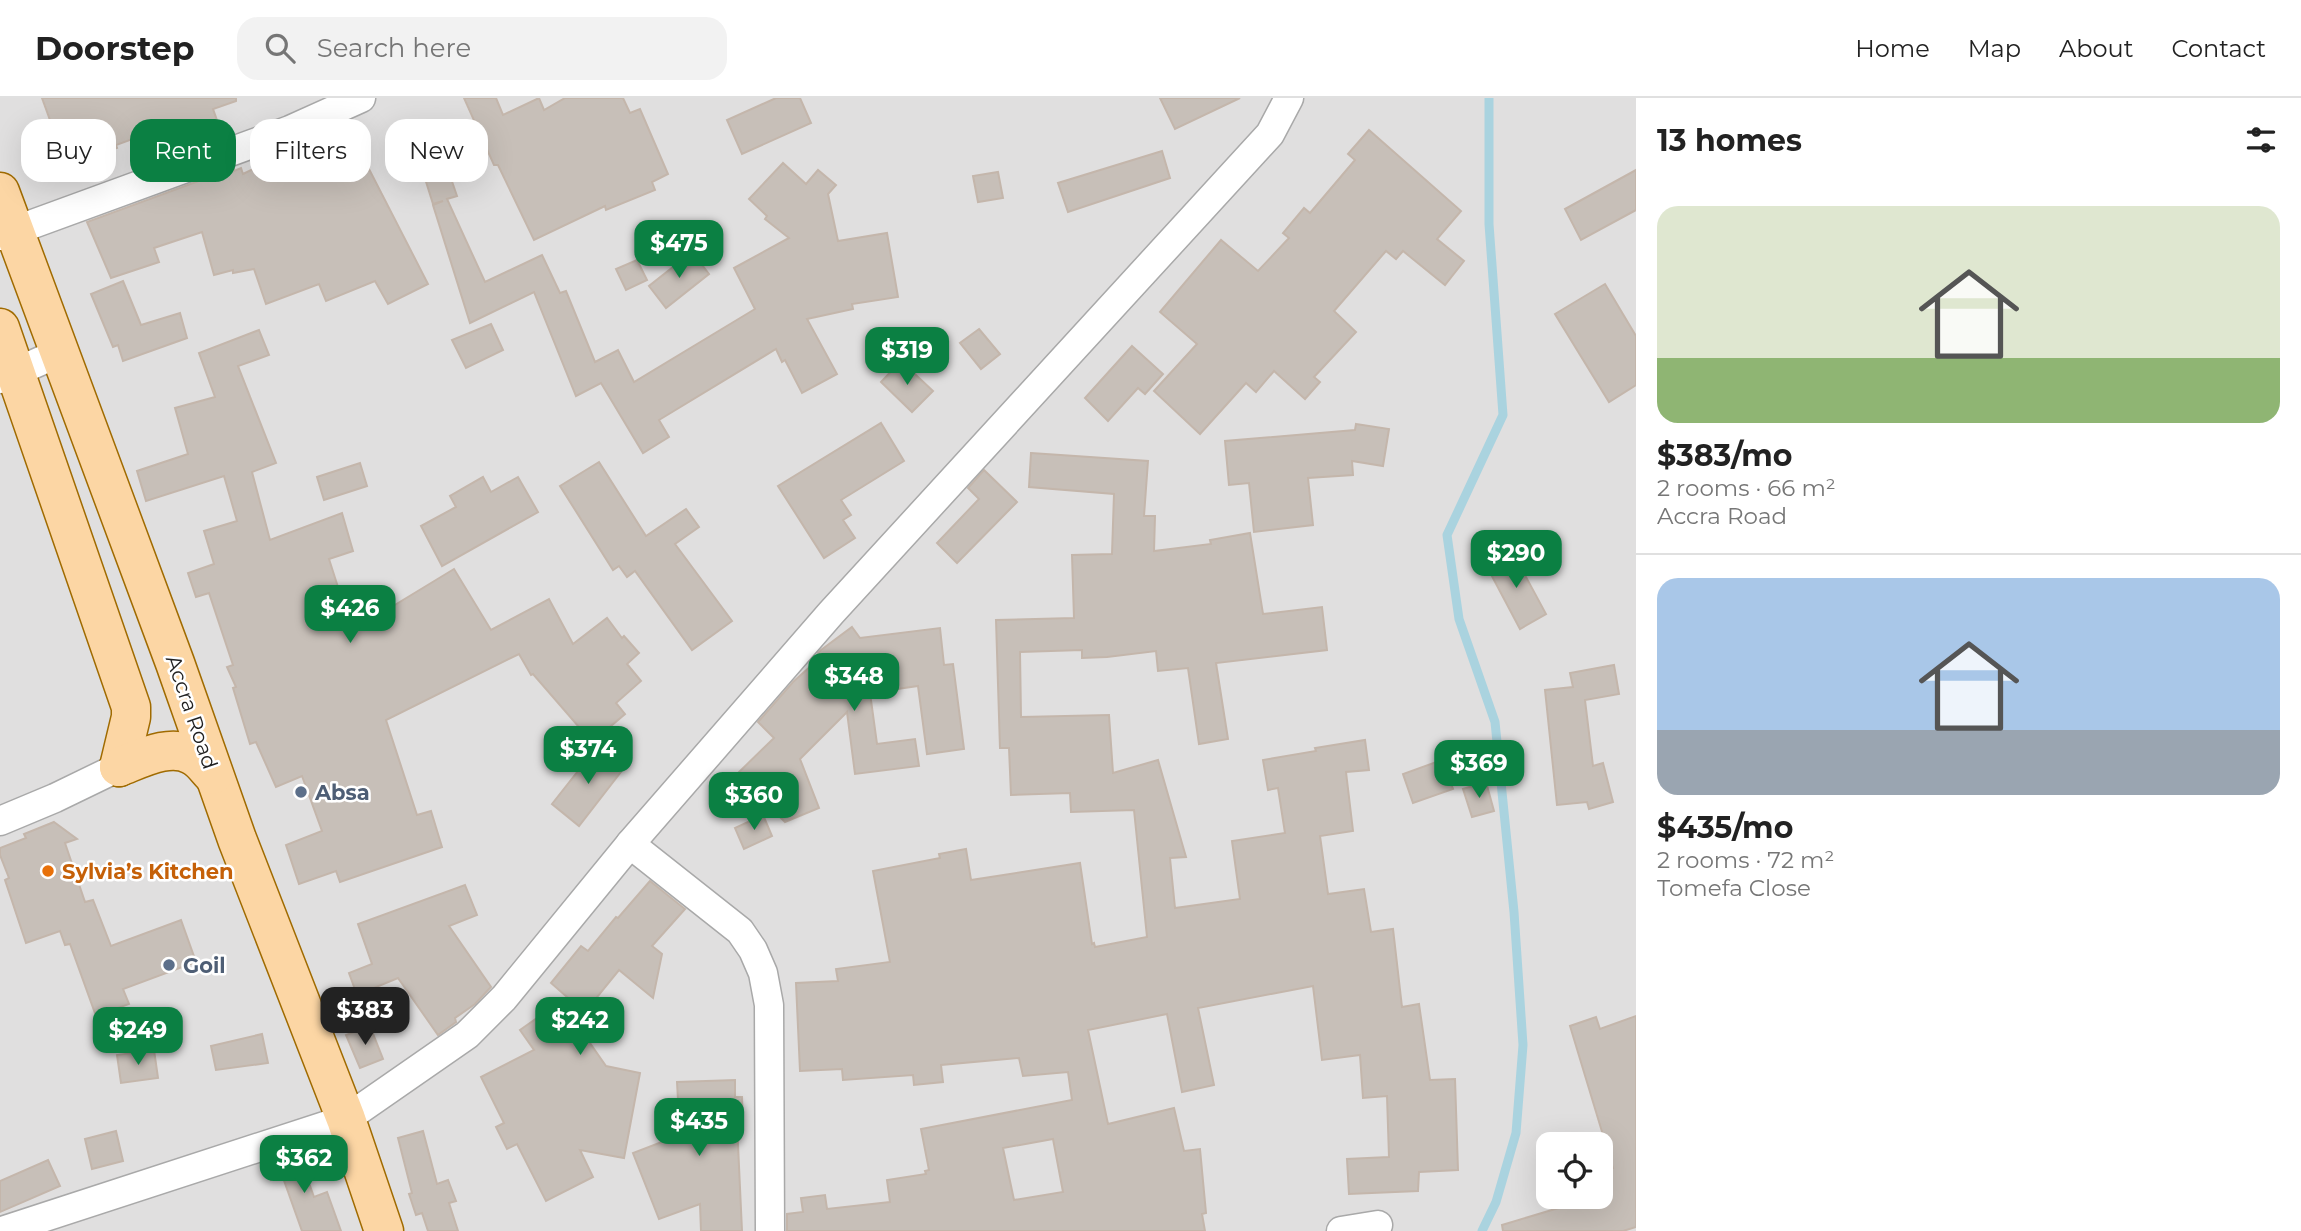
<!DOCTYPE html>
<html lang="en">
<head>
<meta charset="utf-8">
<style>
  :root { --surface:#fff; --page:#f2f2f2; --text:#222; --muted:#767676; --line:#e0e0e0; --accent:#0b8043 }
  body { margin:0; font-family:Montserrat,sans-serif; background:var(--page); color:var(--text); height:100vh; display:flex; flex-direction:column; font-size:26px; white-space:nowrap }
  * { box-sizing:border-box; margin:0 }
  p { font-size:23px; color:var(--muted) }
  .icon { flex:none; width:38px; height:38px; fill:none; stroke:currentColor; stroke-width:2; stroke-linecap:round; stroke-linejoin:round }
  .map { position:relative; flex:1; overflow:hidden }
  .drawer { display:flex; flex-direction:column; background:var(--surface); width:665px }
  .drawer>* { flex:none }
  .hud { position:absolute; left:21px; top:21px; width:665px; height:63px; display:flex; gap:14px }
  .buttons { position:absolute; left:1536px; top:1034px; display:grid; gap:14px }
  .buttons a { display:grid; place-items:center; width:77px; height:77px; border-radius:14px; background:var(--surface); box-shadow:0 7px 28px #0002; font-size:35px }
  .price { position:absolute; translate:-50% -60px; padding:0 16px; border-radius:14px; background:var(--accent); color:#fff; font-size:23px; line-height:46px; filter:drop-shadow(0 2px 4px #0008) }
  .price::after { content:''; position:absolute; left:50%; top:42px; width:21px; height:16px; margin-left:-10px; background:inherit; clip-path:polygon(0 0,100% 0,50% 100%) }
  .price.current { background:#222; color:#fff }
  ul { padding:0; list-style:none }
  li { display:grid; align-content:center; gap:14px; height:371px; padding:0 21px }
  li+li { border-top:2px solid var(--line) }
  li span { display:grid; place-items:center; height:217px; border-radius:21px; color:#555 }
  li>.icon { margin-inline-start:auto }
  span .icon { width:126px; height:126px; fill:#fffc; stroke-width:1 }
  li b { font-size:30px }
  h2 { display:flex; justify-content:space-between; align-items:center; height:84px; padding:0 21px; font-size:30px }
  .tag { padding:0 24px; border-radius:21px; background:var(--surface); box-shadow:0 7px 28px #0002; font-size:24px; line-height:63px }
  .tag.current { background:var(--accent); color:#fff }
  header { display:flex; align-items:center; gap:42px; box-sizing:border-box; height:98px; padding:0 35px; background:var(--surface); border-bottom:2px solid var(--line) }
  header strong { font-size:33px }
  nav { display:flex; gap:38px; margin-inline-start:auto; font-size:24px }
  .search { width:490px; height:63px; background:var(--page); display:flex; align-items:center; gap:18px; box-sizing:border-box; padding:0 24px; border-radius:21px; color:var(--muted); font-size:26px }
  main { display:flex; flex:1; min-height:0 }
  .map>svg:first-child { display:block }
  .residential { fill:#e0dfdf; fill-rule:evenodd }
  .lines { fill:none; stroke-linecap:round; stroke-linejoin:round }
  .stream { stroke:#aad3df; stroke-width:9 }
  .building { fill:#c7bfb8; stroke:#c4b6ab; stroke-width:2; fill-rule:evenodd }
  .minor-casing { stroke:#a9a9a9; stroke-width:31 }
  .primary-casing { stroke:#a06b00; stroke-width:41 }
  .minor { stroke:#fff; stroke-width:28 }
  .primary { stroke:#fcd6a4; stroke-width:38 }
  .service-dot { fill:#5c6f8a; stroke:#fff; stroke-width:2.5 }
  .food-dot { fill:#e8710a; stroke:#fff; stroke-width:2.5 }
  .labels { text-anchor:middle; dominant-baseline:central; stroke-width:5; stroke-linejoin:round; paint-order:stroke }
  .street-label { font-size:21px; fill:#222; stroke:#fff }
  .service-label { font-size:21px; font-weight:bold; fill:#4e5e75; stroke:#fff; text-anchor:start }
  .food-label { font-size:21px; font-weight:bold; fill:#c56008; stroke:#fff; text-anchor:start }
</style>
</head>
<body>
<header>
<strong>Doorstep</strong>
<div class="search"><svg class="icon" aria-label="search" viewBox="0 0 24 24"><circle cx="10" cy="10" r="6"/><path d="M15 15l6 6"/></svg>Search here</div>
<nav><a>Home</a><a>Map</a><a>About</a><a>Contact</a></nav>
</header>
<main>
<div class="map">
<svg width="1636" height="1133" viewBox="0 0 1636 1133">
  <rect width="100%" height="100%" fill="#f2efe9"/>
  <path class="residential" d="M0 0H1636V1133H0ZM1549 1046H1601V1099H1549Z"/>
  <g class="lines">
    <path class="stream" d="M1482 1133 1496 1104 1516 1035 1523 947 1514 814 1495 624 1459 521 1447 437 1503 317 1489 126V0"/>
  </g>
  <g class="building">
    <path d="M42 0H236V3L213 11 223 39 185 53 176 25 116 47 117 50 67 69Z"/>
    <path d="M464 0H496L503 17 539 0 544 12 565 0H623L630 15 640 11 668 76 652 84 655 92 606 112 605 108 534 142 498 67H494Z"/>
    <path d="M776 0H800L811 25 742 56 727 22Z"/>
    <path d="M1160 0H1240L1175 31Z"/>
    <path d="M1369 32 1461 113 1437 141 1464 163 1445 187 1403 153 1396 161 1386 153 1334 213 1356 234 1314 279 1320 284 1305 301 1274 273 1256 294 1246 285 1200 336 1154 293 1197 246 1160 214 1221 142 1258 173 1289 140 1283 135 1304 110 1310 115 1355 62 1348 56Z"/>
    <path d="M299 49 314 80 351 59 359 73 368 69 428 186 388 206 375 183 326 203 319 186 266 206 254 171 233 175V172L214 177 202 134 154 150 159 164 111 180 87 124 234 70V73L241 70 243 76Z"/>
    <path d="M1162 53 1170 80 1068 114 1058 85Z"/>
    <path d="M445 63 457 98 447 101 485 184 542 157 560 195 566 193 595 264 618 252 634 284 755 211 734 170 789 140 765 121 767 118 749 101 783 65 806 86 818 72 836 87 828 96 838 143 887 135 898 199 852 206 853 211 807 221 837 276 802 295 785 262 782 264 776 251 659 322 669 339 643 355 601 285 576 298 534 194 470 225 433 107 443 103 433 106 422 71Z"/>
    <path d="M1636 72V112L1581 142 1565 111Z"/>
    <path d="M998 74 1003 100 978 104 973 78Z"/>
    <path d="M692 154 709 176 666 210 649 188Z"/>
    <path d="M637 162 647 182 626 192 616 171Z"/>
    <path d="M123 183 141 227 180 215 187 240 123 263 118 247 113 249 91 196Z"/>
    <path d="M1605 186 1636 238V287L1609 304 1555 216Z"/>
    <path d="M491 226 503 252 466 270 452 242Z"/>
    <path d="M979 231 1000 256 981 271 960 245Z"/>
    <path d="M259 232 269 257 238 268 276 365 252 374 270 442 342 415 353 453 329 461 352 533 454 471 491 532 549 501 573 546 607 520 622 540 624 538 639 555 627 566 641 583 616 605 625 616 592 644 533 576 531 577 519 556 386 622 417 717 431 713 442 749 340 784 336 773 299 786 286 747 322 733 302 678 276 689 256 644 250 646 233 590 236 589 227 569 233 567 209 495 196 499 188 475 214 466 204 433 237 423 224 378 146 403 137 373 188 356 175 310 215 299 199 255Z"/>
    <path d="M1132 248 1163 276 1145 296 1138 290 1108 323 1085 300Z"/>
    <path d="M901 263 933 293 912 314 881 284Z"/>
    <path d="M881 325 904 363 841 402 851 417 843 422 855 440 824 460 778 388Z"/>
    <path d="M1356 326 1389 331 1383 368 1352 363 1353 377 1308 380 1313 427 1254 434 1249 385 1229 387 1225 343 1355 332Z"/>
    <path d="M1031 355 1148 363 1144 418H1155L1154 453 1211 446 1210 442 1250 435 1263 516 1322 509 1327 552 1216 565 1228 641 1199 646 1188 570 1158 573 1156 553 1107 559 1082 560V552L1020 554 1021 619 1109 617 1113 675 1158 662 1186 759 1170 760 1175 810 1240 801 1232 743 1285 735 1278 690 1268 692 1263 662 1316 653 1315 650 1365 642 1369 672 1346 674 1353 733 1320 738 1328 796 1364 791 1371 834 1393 831 1402 909 1419 906 1430 982 1455 981 1458 1072 1419 1074 1418 1093 1349 1096 1347 1061 1389 1059 1387 998 1363 1000 1360 957 1322 962 1313 888 1198 910 1214 987 1182 994 1167 916 1088 932 1108 1026 1174 1010 1184 1053 1200 1051 1206 1115 1202 1116 1205 1133H787V1116L803 1114 801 1100 825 1097 827 1111 890 1104 887 1082 926 1076 925 1073 929 1072 921 1031 1072 1002 1068 974 1023 978 1019 960 941 967 943 984 914 987 913 977 843 982 842 971 800 973 796 885 838 883 836 871 890 864 873 773 940 760 939 756 966 751 971 782 1080 765 1092 846 1094 845 1095 849 1147 839 1134 712 1071 714 1070 695 1011 697 1009 650H1000L996 522 1074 520 1072 457 1112 456 1114 396 1029 389ZM1053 1041 1063 1094 1014 1102 1003 1050Z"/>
    <path d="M599 364 646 438 686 411 699 429 675 446 732 523 692 552 635 473 627 479 619 468 613 472 560 388Z"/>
    <path d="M360 365 367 388 324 402 317 379Z"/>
    <path d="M984 372 1017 404 957 465 937 445 979 401 968 390Z"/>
    <path d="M483 379 491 394 518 379 538 414 442 468 421 428 456 409 450 398Z"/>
    <path d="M1512 453 1546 516 1520 531 1486 467Z"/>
    <path d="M852 529 860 540 940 530 944 567 953 566 964 651 927 656 918 588 870 595 877 646 915 641 919 668 855 676 847 614 800 661 819 710 785 724 737 676 774 640 758 624 793 584 821 559 818 555 821 552Z"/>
    <path d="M1614 567 1619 596 1585 602 1593 668 1603 665 1613 704 1589 711 1587 704 1557 707 1545 592 1573 589 1570 575Z"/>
    <path d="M597 649 624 670 579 728 552 706Z"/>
    <path d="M1442 662 1453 691 1413 705 1403 676Z"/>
    <path d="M1486 684 1494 713 1472 719 1463 691Z"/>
    <path d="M763 717 772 738 744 751 735 730Z"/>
    <path d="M54 724 77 741 65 745 85 804 93 802 111 848 181 822 196 864 123 891 129 906 96 918 70 846 65 847 60 833 26 845 5 782 9 780 0 757V750L26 740 24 736Z"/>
    <path d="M650 783 685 811 652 848 662 856 653 900 619 872 576 925 606 968 640 975 624 1060 580 1052 593 1079 546 1103 517 1046 507 1051 496 1029 504 1025 481 979 534 952 520 932 567 899 551 885 581 848 588 853 616 819 618 820Z"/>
    <path d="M465 787 477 817 449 828 491 889 475 906 455 920 456 924 438 937 398 880 357 897 349 875 372 866 358 826Z"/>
    <path d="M1636 918V1129L1623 1133H1503L1502 1127 1595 1099H1601V1074L1613 1070 1570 928 1596 919 1600 931Z"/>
    <path d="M370 928 383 961 360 970 346 937Z"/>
    <path d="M262 936 268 965 216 972 211 948Z"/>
    <path d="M154 952 158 980 121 985 117 957Z"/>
    <path d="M735 982V999H742L743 1024 737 1025 742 1133H701L700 1106 659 1121 633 1055 680 1037 677 984Z"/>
    <path d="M116 1033 123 1063 92 1071 85 1041Z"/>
    <path d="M423 1033 437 1086 448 1082 456 1103 449 1105 458 1133H428L422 1115 416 1117 409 1096 412 1095 398 1040Z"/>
    <path d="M298 1054 314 1099 327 1094 341 1133H302L282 1077 271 1082 265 1065Z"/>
    <path d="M48 1062 60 1088 0 1114V1083Z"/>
  </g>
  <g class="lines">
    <defs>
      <g id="minor">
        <path d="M0 138 290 32 361 0"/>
        <path d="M0 281 61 254"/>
        <path d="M0 723 55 700 119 669"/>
        <path d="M630 746 740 833 753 852 763 875 769 907 770 1133"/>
        <path d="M2 1133 346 1021 467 937 504 900 630 746 831 515 1270 36 1289 0"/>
        <path d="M1341 1133 1378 1127"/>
      </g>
      <g id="primary">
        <path d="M0 94 175 565 237 741 346 1021 384 1133"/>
        <path d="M0 230 131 609V619L119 669"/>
        <path d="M119 669C140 661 171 644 193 658 201 662 207 671 213 677"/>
      </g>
    </defs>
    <use href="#minor" class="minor-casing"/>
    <use href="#primary" class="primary-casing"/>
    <use href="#minor" class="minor"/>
    <use href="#primary" class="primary"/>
  </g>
  <g class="service-dot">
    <circle cx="301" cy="694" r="7"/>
    <circle cx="169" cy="867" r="7"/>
  </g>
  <circle class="food-dot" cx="48" cy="773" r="7"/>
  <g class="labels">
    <g class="street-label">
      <text transform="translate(192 614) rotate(71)">Accra Road</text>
    </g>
    <g class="service-label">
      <text x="315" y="694">Absa</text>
      <text x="183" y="867">Goil</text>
    </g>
    <g class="food-label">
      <text x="62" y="773">Sylvia’s Kitchen</text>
    </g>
  </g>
</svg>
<div class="buttons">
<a><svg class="icon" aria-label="locate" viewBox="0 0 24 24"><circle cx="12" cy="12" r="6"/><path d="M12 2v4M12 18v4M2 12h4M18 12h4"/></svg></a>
</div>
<b class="price" style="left:679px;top:182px">$475</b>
<b class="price" style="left:907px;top:289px">$319</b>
<b class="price" style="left:1516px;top:492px">$290</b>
<b class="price" style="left:350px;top:547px">$426</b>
<b class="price" style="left:854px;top:615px">$348</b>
<b class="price" style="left:588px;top:688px">$374</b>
<b class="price" style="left:1479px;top:702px">$369</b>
<b class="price" style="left:754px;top:734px">$360</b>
<b class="price current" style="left:365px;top:949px">$383</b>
<b class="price" style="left:580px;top:959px">$242</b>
<b class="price" style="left:138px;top:969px">$249</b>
<b class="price" style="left:699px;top:1060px">$435</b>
<b class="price" style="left:304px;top:1097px">$362</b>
<div class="hud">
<a class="tag">Buy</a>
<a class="tag current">Rent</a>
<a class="tag">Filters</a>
<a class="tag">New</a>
</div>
</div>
<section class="drawer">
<h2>13 homes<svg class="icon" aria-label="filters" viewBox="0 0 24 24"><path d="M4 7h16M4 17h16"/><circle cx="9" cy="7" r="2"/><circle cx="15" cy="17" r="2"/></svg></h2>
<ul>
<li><span style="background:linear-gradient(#dfe7d0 70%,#8fb573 0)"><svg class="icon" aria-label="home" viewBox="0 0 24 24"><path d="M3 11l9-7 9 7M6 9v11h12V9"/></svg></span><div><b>$383/mo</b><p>2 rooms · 66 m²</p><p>Accra Road</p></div></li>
<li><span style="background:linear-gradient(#a9c7e8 70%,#9aa5b1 0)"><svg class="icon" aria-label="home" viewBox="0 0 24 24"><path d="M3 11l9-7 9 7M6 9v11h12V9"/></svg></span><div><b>$435/mo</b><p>2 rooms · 72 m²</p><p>Tomefa Close</p></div></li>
</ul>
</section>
</main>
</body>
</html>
